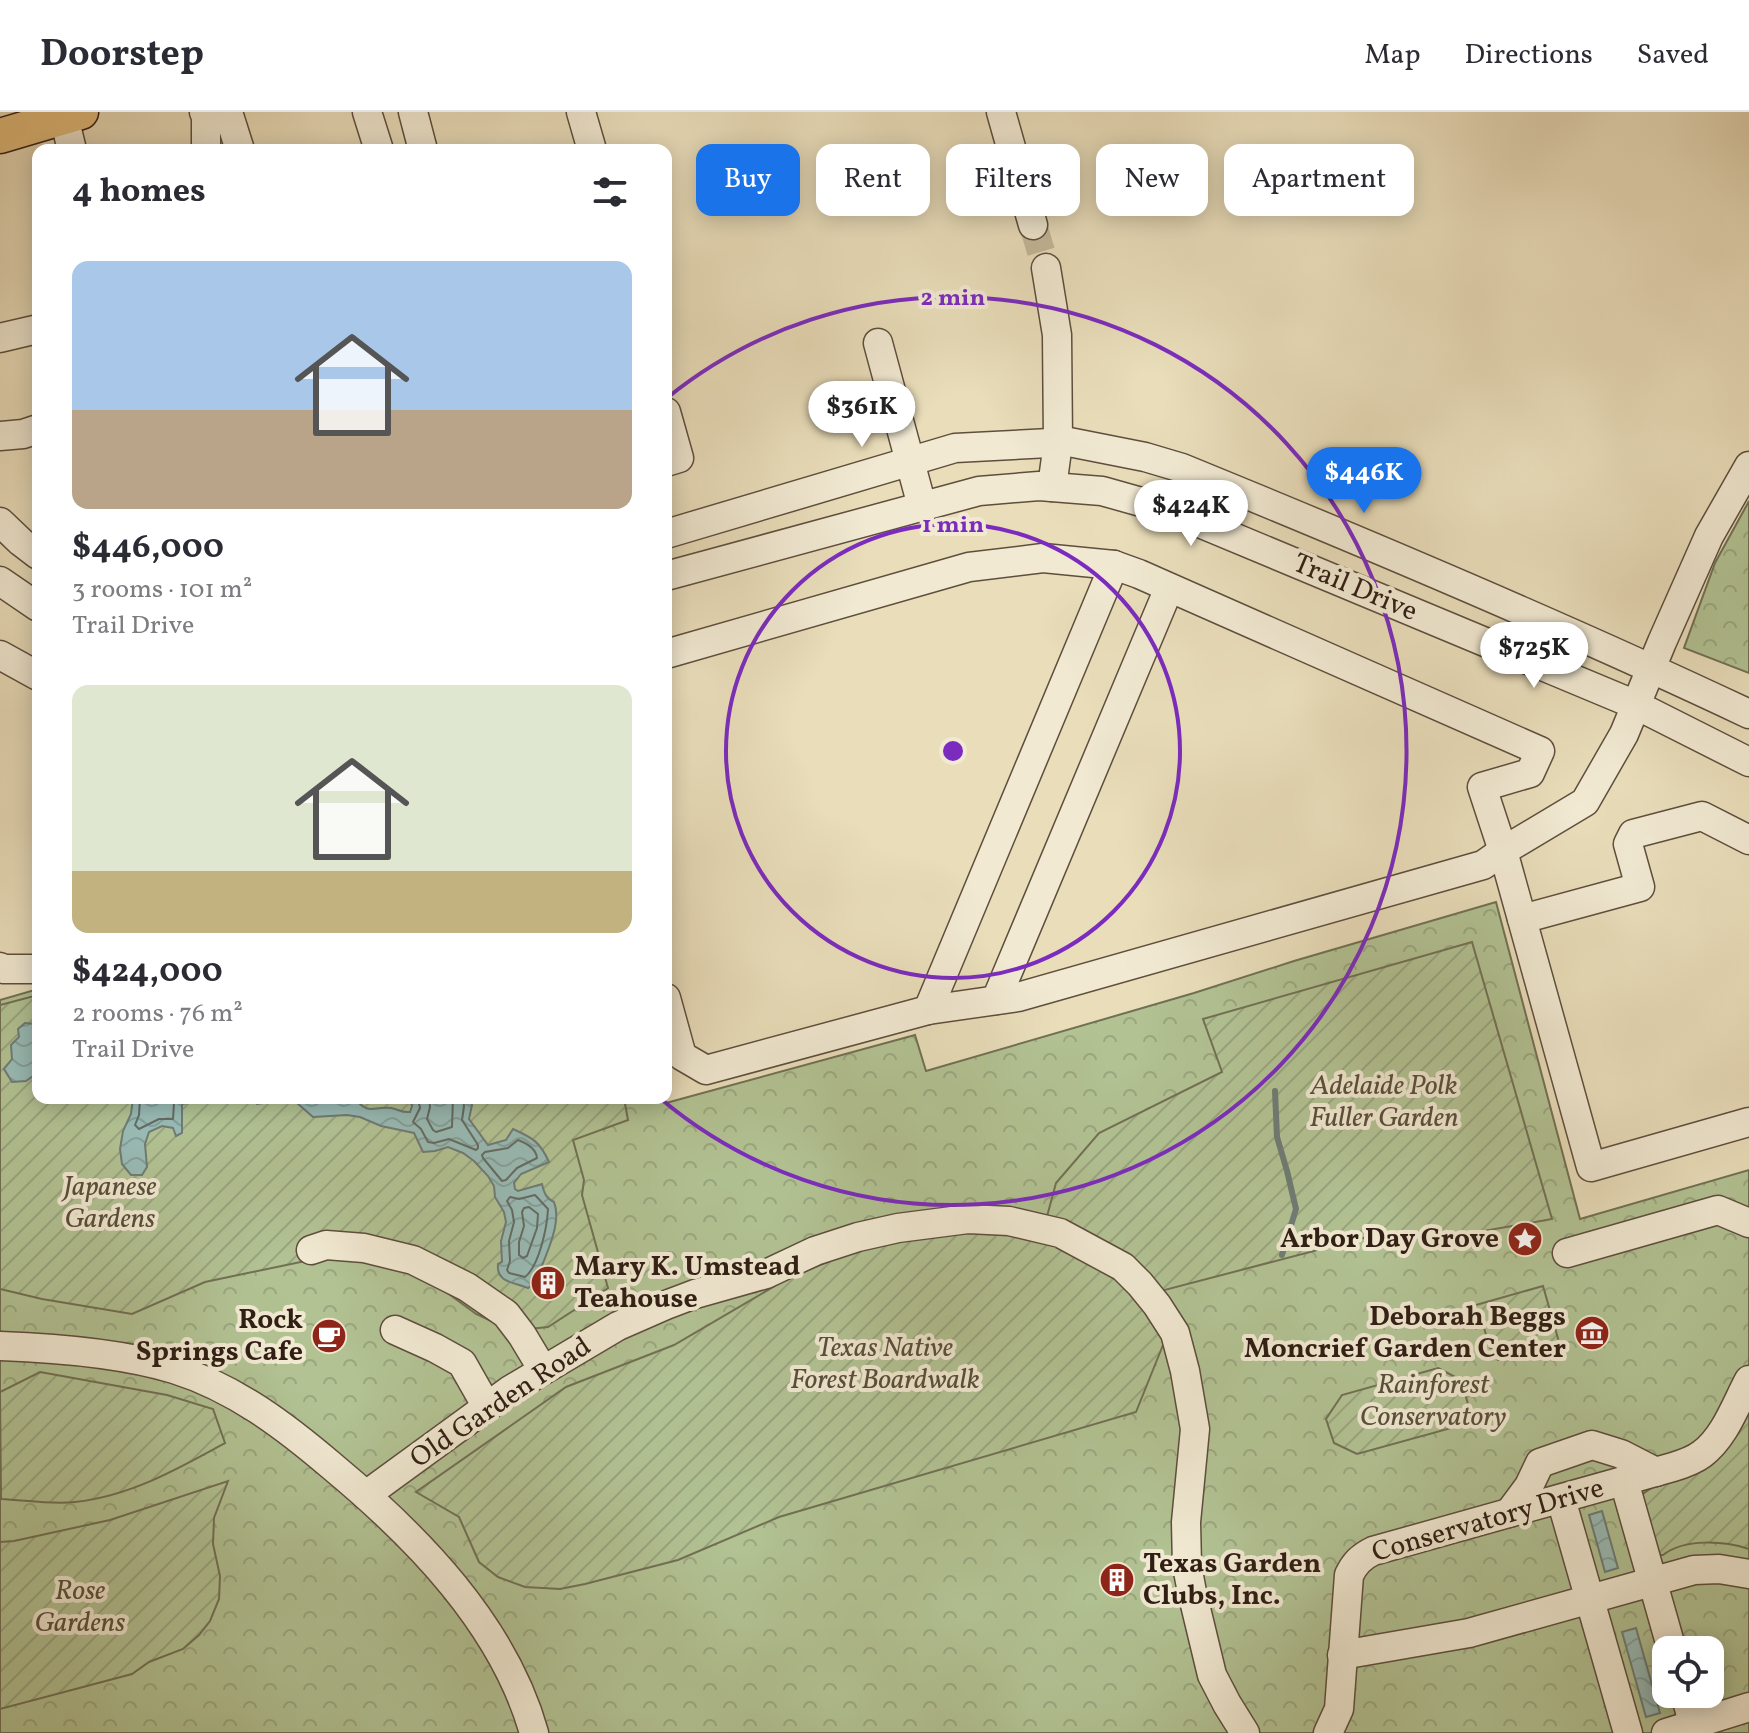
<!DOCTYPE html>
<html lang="en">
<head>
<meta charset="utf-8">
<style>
  :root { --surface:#fff; --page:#f2f2f3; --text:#2b2b33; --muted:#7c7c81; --line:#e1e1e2; --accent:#1a73e8 }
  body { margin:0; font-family:Vollkorn,serif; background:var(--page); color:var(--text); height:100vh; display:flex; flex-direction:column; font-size:30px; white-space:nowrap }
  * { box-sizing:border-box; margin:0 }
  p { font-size:26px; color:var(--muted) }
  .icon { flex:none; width:44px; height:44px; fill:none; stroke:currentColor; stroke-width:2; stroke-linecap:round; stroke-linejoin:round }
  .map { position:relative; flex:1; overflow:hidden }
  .drawer { position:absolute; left:32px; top:32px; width:640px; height:960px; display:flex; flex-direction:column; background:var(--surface); border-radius:16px; box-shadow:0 4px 20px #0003 }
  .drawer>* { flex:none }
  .banner { position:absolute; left:696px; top:32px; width:760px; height:72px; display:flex; gap:16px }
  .buttons { position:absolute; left:1652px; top:1524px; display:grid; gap:16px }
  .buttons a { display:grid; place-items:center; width:72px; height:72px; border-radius:16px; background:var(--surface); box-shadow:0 4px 20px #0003; font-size:40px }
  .price { position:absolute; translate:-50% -68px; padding:0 18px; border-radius:28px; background:#fff; color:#222; font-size:26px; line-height:52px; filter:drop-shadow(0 2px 4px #0008) }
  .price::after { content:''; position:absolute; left:50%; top:48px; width:24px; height:18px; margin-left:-12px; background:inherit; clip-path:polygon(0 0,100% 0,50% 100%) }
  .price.active { background:var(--accent); color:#fff }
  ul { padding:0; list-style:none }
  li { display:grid; align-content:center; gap:16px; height:424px; padding:0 40px }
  li span { display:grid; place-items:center; height:248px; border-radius:16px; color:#555 }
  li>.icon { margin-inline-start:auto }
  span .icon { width:144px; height:144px; fill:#fffc; stroke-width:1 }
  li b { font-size:34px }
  h2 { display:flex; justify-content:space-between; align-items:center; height:96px; padding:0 40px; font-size:34px }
  .pill { padding:0 28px; border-radius:16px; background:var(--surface); box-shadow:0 4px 20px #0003; font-size:28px; line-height:72px }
  .pill.active { background:var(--accent); color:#fff }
  header { display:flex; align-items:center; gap:48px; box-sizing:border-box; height:112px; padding:0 40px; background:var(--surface); border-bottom:2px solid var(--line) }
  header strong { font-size:38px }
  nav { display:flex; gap:44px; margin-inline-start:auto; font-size:28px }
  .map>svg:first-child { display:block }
  .park { fill:url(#park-crowns); stroke:#717054; stroke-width:2; fill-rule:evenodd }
  .garden { fill:url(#garden-furrows); stroke:#717054; stroke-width:2 }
  .water { fill:url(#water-waves); stroke:#6f7c75; stroke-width:2 }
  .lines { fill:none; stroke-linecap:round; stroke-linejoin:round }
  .shore { stroke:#646c64; stroke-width:2 }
  .stream { stroke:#6f7c75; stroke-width:6 }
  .minor-tunnel { stroke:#c4b799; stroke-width:28; stroke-dasharray:28 14; stroke-linecap:butt }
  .minor-casing { stroke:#5e4e3e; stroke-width:31 }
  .major-casing { stroke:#301e14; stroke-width:37 }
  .minor { stroke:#f1e9d2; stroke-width:28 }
  .major { stroke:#e4be7d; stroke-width:34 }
  .ring { fill:none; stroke:#7b2cbf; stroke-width:4 }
  .labels { text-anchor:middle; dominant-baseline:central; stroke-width:8; stroke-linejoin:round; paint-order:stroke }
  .street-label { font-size:28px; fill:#301e14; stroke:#f1e9d2 }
  .park-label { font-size:28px; font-style:italic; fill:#574f3a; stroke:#f1e9d2 }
  .poi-label { font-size:28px; font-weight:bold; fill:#301e14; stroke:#f1e9d2; text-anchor:end }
  .centre { fill:#7b2cbf; stroke:#f1e9d2; stroke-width:4 }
  .ring-label { font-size:24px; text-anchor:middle; font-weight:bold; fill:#7b2cbf; stroke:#f1e9d2; stroke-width:8; stroke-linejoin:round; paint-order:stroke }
</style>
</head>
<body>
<header>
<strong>Doorstep</strong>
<nav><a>Map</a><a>Directions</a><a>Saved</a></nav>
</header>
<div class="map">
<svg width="1749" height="1621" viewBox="0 0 1749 1621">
  <defs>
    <pattern id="park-crowns" width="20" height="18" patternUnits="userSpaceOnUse" patternTransform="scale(2)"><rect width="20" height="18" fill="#b2c293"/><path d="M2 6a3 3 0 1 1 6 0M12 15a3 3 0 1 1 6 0" fill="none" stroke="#99a67e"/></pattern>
    <pattern id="garden-furrows" width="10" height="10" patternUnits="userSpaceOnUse" patternTransform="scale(2)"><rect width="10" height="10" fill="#b2c293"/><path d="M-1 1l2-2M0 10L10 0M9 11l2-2" fill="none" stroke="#99a67e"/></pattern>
    <pattern id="water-waves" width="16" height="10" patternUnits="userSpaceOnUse" patternTransform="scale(2)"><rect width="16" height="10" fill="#99bbb5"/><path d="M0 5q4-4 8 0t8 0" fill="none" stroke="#84a09b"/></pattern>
  </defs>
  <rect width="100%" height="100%" fill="#e9ddba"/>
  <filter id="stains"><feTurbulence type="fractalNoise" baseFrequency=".0025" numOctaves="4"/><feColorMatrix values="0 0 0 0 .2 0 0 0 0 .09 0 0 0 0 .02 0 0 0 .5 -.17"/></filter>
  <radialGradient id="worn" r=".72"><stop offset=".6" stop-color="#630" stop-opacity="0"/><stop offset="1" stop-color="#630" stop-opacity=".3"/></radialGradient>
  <g class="park">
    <path d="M1749 389V561L1684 536 1715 451Z"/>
    <path d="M1496 790 1580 1107 1749 1058V1621H0V888L38 877V986H664L666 991 915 923 926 959 1194 881 1294 849ZM1666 1538H1710V1582H1666Z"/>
  </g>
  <g class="garden">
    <path d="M1472 830 1552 1107 1433 1128 1386 1120 1161 1179 1133 1148 1094 1123 1046 1108 1056 1071 1099 1021 1222 960 1203 907Z"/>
    <path d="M38 883V986H624L628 1008 573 1028 584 1068 582 1083 608 1176 548 1215 529 1217 502 1214 476 1202 412 1155 363 1141 315 1147 205 1170 132 1202 42 1187 0 1177V893Z"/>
    <path d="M994 1116 1041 1123 1122 1168 1165 1228 1136 1300 779 1405 678 1448 585 1472 560 1477 525 1475 498 1465 479 1450 459 1405 416 1380 566 1275 674 1233 785 1168 851 1140 913 1125Z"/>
    <path d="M1543 1174 1559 1230 1498 1248 1494 1236H1490L1481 1206 1473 1208 1469 1195Z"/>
    <path d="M1438 1256 1461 1268 1468 1292 1455 1315 1357 1342 1334 1331 1326 1307 1342 1283Z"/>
    <path d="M40 1260 167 1283 213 1297 225 1331C178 1357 130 1384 75 1390 51 1393 25 1388 1 1387L0 1280Z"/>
    <path d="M1749 1299V1437C1724 1429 1685 1426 1663 1443H1651L1641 1384C1656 1368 1681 1370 1700 1359 1712 1352 1739 1312 1749 1299Z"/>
    <path d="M228 1369 214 1406 213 1432 220 1464 219 1487 210 1509 199 1523 183 1537 149 1550 132 1562 0 1597V1430L14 1429 110 1408Z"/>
  </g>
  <g class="water">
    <path d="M38 910V939L35 943 33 964 26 969 12 970 4 957 12 947 11 933 19 925 18 917 25 911 35 912Z"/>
    <path d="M133 986H186L188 991 182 992V1021L176 1024 173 1016 162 1014 149 1020 145 1032 147 1055 142 1063H131L122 1052 120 1037 123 1019 131 1002Z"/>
    <path d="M255 986H354C370 1004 372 994 391 996 398 997 401 1001 410 1000L412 994 409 986H469L472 993 469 1007 488 1033 506 1028 513 1017C533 1026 540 1030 549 1050L521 1062 514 1071 515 1077 518 1079 542 1072C544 1081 546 1086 554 1090 563 1112 543 1149 535 1171L528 1176C514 1170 496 1171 498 1152L502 1150 501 1129 506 1110 504 1100 495 1085 494 1074 488 1064 474 1049 463 1041 448 1035 435 1039 423 1040 414 1021 381 1014 360 1005 347 1003 313 1005 297 991 277 989 257 992Z"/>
    <path d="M1602 1399 1618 1456 1605 1460 1589 1403Z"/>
    <path d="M1636 1516 1660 1601 1646 1605 1622 1520Z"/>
  </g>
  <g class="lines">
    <g class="shore">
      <path d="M140 986 139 1003 135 1013 139 1017 159 1007H173L174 991 177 986"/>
      <path d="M418 986 420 996 413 1010 421 1017 428 1030 434 1031 449 1027 476 1038 478 1036V1033L462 1008 464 994 463 986"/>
      <path d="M429 986 430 995 427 1007 433 1018 436 1020 452 1015 453 986"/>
      <path d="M518 1028C526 1031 536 1036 537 1046L517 1056 506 1068 502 1069 483 1046 482 1043 485 1040 508 1036Z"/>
      <path d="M535 1083 548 1097C547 1116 539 1154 525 1165L509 1161 507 1158 510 1149 509 1129 514 1110 512 1098 507 1089 510 1085 519 1087Z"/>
      <path d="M529 1095 538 1102 537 1116 527 1144 523 1146 519 1143V1130L524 1114 522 1100 524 1096Z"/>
    </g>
    <path class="stream" d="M1275 979 1277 1025 1287 1059 1296 1097 1282 1143"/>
    <path class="minor-tunnel" d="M1033 113 1046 156"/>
    <defs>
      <g id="minor">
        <path d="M204 0 206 5V38"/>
        <path d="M228 0 240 38"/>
        <path d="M367 0 379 38"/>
        <path d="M413 0 423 38"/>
        <path d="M581 0 592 38"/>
        <path d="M1001 0 1033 113"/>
        <path d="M64 5 72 38"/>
        <path d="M1046 156 1057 223 1058 331 1052 375"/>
        <path d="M0 226 38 217"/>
        <path d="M878 231 922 394"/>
        <path d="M666 300 679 346 666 350"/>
        <path d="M0 324 23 322 38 317"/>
        <path d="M0 410 21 430 38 443"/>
        <path d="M666 422 955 336 1069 330 1145 345 1182 356C1373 434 1563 514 1749 602"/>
        <path d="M666 464 979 379 1039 374 1102 379 1166 397 1636 593 1749 650"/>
        <path d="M0 469 38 495"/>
        <path d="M666 542 969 455 1043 446 1114 453 1139 462 1540 639 1530 661 1482 675 1503 739 1591 1055 1749 1010"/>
        <path d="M0 543 38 564"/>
        <path d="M1522 807 1640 775 1628 732 1633 722 1702 704 1749 728"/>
        <path d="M0 855 4 857H38"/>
        <path d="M666 886 682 944 706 958 928 898 1018 885 1483 753 1503 739 1585 690 1624 622 1662 530 1709 424 1749 354"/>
        <path d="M996 888 1169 476"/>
        <path d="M928 898 1114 453"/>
        <path d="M311 1138 326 1133 364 1136 413 1148 467 1175 506 1202 522 1223 543 1258"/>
        <path d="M1567 1141 1718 1098 1749 1111"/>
        <path d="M395 1218 435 1236 462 1251 487 1295"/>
        <path d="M0 1234C55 1236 121 1241 174 1257 235 1276 285 1314 333 1355 416 1424 504 1513 534 1621"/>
        <path d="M1624 1369 1672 1538"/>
        <path d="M366 1383 510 1278 618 1214 666 1193 695 1182 766 1162 815 1139 858 1125 898 1116 968 1107 1009 1109 1060 1121 1123 1155 1140 1172 1157 1193 1175 1221 1185 1259 1195 1317 1186 1410 1187 1454 1192 1480 1212 1563 1227 1592 1245 1621"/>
        <path d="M1561 1387 1628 1621"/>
        <path d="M1509 1401 1529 1374 1540 1351 1592 1333 1621 1342 1656 1360"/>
        <path d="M1342 1543 1469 1521 1694 1458 1719 1457 1749 1462"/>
        <path d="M1685 1582 1696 1621"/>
        <path d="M1328 1621 1339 1597 1349 1463C1355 1451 1361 1445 1373 1439L1673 1355C1683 1352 1694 1348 1702 1342 1725 1325 1736 1292 1749 1268"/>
        <path d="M1666 1621 1749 1595"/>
      </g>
      <path id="major" d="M0 24 81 0"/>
    </defs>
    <use href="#minor" class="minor-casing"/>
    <use href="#major" class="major-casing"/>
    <use href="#minor" class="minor"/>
    <use href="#major" class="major"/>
  </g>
  <g class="ring">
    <circle cx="953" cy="639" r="227"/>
    <path d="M667 286A454 454 0 1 1 661 987"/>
  </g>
  <defs>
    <symbol id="sight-disc" viewBox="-11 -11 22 22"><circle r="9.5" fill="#8f2418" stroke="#f1e9d2"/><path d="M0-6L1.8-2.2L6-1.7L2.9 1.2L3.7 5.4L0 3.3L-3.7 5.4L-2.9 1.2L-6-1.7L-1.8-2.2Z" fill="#fff"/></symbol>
    <symbol id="building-disc" viewBox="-11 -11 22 22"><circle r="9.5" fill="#8f2418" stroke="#f1e9d2"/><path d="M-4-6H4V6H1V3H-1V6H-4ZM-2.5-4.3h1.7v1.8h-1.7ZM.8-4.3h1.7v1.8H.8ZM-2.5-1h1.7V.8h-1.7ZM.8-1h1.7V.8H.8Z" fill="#fff"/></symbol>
    <symbol id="museum-disc" viewBox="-11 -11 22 22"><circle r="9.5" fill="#8f2418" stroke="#f1e9d2"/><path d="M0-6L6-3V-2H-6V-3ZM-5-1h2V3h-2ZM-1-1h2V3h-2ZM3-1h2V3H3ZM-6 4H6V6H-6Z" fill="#fff"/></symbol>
    <symbol id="cafe-disc" viewBox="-11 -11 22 22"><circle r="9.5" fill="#8f2418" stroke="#f1e9d2"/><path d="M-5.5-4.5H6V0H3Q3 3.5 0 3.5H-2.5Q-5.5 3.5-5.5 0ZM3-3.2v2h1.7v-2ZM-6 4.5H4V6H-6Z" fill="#fff"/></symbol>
  </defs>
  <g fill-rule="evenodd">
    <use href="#sight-disc" x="1505" y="1107" width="40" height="40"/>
    <use href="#building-disc" x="528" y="1151" width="40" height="40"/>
    <use href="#museum-disc" x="1572" y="1201" width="40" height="40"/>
    <use href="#cafe-disc" x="309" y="1204" width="40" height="40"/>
    <use href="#building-disc" x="1097" y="1448" width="40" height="40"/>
  </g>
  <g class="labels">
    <g class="street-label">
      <text transform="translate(1355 476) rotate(23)">Trail Drive</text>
      <text transform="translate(501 1291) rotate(-34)">Old Garden Road</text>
      <text transform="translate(1488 1409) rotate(-16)">Conservatory Drive</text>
    </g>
    <g class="park-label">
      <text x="1384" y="974">Adelaide Polk<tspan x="1384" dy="32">Fuller Garden</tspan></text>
      <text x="110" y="1075">Japanese<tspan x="110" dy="32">Gardens</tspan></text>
      <text x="885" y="1236">Texas Native<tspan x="885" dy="32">Forest Boardwalk</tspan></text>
      <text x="1433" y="1273">Rainforest<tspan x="1433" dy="32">Conservatory</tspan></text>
      <text x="80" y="1479">Rose<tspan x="80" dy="32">Gardens</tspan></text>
    </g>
    <g class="poi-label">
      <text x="1499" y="1127">Arbor Day Grove</text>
      <text x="574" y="1155" text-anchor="start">Mary K. Umstead<tspan x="574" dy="32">Teahouse</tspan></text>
      <text x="1566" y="1205">Deborah Beggs<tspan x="1566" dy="32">Moncrief Garden Center</tspan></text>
      <text x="303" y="1208">Rock<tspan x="303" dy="32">Springs Cafe</tspan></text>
      <text x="1143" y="1452" text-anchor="start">Texas Garden<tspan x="1143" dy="32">Clubs, Inc.</tspan></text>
    </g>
  </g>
  <circle cx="953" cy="639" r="12" class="centre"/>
  <g class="ring-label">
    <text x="953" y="193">2 min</text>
    <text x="953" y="420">1 min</text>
  </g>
  <rect width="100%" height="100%" filter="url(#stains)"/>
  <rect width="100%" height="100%" fill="url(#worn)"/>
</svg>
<div class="buttons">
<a><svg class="icon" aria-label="locate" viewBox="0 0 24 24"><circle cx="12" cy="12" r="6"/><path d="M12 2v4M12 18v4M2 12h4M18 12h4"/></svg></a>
</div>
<b class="price" style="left:862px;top:337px">$361K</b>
<b class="price active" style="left:1364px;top:403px">$446K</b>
<b class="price" style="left:1191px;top:436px">$424K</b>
<b class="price" style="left:1534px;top:578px">$725K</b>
<div class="banner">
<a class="pill active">Buy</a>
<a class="pill">Rent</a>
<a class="pill">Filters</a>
<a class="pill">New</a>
<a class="pill">Apartment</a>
</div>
<section class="drawer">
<h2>4 homes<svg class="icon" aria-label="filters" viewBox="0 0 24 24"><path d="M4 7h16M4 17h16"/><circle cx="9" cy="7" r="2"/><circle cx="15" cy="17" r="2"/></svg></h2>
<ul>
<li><span style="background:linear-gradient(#a9c7e8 60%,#b9a48a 0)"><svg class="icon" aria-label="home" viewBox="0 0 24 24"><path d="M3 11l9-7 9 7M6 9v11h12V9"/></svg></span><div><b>$446,000</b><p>3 rooms · 101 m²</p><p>Trail Drive</p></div></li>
<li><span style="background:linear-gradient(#dfe7d0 75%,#c2b280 0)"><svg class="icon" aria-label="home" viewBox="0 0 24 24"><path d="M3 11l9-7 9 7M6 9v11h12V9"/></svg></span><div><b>$424,000</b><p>2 rooms · 76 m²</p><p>Trail Drive</p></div></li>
</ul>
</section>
</div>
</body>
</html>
